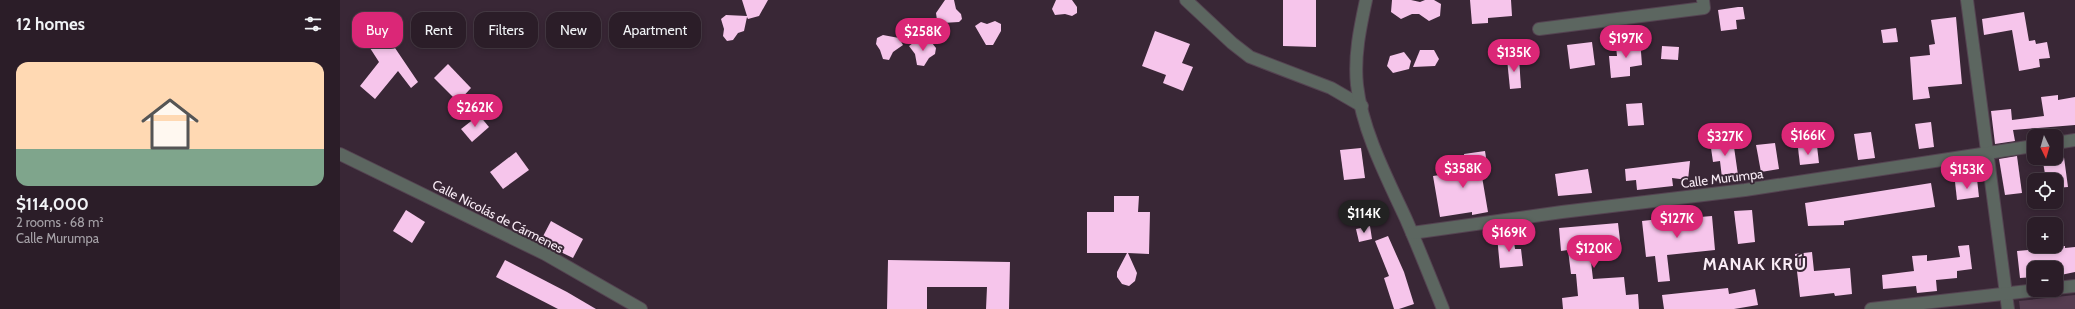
<!DOCTYPE html>
<html lang="en">
<head>
<meta charset="utf-8">
<style>
  :root { --surface:#2b1d28; --page:#332630; --text:#f1f3f6; --muted:#a6a2a8; --line:#473b45; --accent:#db2777 }
  body { margin:0; font-family:Cabin,sans-serif; background:var(--page); color:var(--text); height:100vh; display:flex; flex-direction:column; font-size:15px; white-space:nowrap }
  * { box-sizing:border-box; margin:0 }
  p { font-size:13px; color:var(--muted) }
  .icon { flex:none; width:22px; height:22px; fill:none; stroke:currentColor; stroke-width:2; stroke-linecap:round; stroke-linejoin:round }
  .map { position:relative; flex:1; overflow:hidden }
  .panel { display:flex; flex-direction:column; background:var(--surface); width:340px }
  .panel>* { flex:none }
  .top-card { position:absolute; left:12px; top:12px; width:380px; height:36px; display:flex; gap:8px }
  .needle { width:26px; rotate:175deg }
  .tools { position:absolute; left:1687px; top:129px; display:grid; gap:8px }
  .tools a { display:grid; place-items:center; width:36px; height:36px; border-radius:8px; background:var(--surface); box-shadow:0 2px 6px #0003,0 0 0 1px var(--line); font-size:20px }
  .price { position:absolute; translate:-50% -34px; padding:0 9px; border-radius:14px; background:var(--accent); color:#fff; font-size:13px; line-height:26px; filter:drop-shadow(0 1px 2px #0008) }
  .price::after { content:''; position:absolute; left:50%; top:24px; width:12px; height:9px; margin-left:-6px; background:inherit; clip-path:polygon(0 0,100% 0,50% 100%) }
  .price.selected { background:#222; color:#fff }
  ul { padding:0; list-style:none }
  li { display:grid; align-content:center; gap:8px; height:212px; padding:0 16px }
  li span { display:grid; place-items:center; height:124px; border-radius:12px; color:#555 }
  li>.icon { margin-inline-start:auto }
  span .icon { width:72px; height:72px; fill:#fffc; stroke-width:1 }
  li b { font-size:17px }
  h2 { display:flex; justify-content:space-between; align-items:center; height:48px; padding:0 16px; font-size:17px }
  .chip { padding:0 14px; border-radius:12px; background:var(--surface); box-shadow:0 2px 6px #0003,0 0 0 1px var(--line); font-size:14px; line-height:36px }
  .chip.selected { background:var(--accent); color:#fff }
  main { display:flex; flex:1; min-height:0 }
  .map>svg:first-child { display:block }
  .green { fill:#553d50 }
  .building { fill:#f6c5eb }
  .lines { fill:none; stroke-linecap:round; stroke-linejoin:round }
  .street-casing { stroke:#544351; stroke-width:14 }
  .street { stroke:#5c6660; stroke-width:12 }
  .labels { text-anchor:middle; dominant-baseline:central; stroke-width:4; stroke-linejoin:round; paint-order:stroke }
  .street-label { font-size:13px; fill:#f9ecf6; stroke:#392736 }
  .district-label { font-size:17px; font-weight:bold; letter-spacing:1px; fill:#f9ecf6; stroke:#392736 }
</style>
</head>
<body>
<main>
<section class="panel">
<h2>12 homes<svg class="icon" aria-label="filters" viewBox="0 0 24 24"><path d="M4 7h16M4 17h16"/><circle cx="9" cy="7" r="2"/><circle cx="15" cy="17" r="2"/></svg></h2>
<ul>
<li><span style="background:linear-gradient(#ffd9b3 70%,#7fa58c 0)"><svg class="icon" aria-label="home" viewBox="0 0 24 24"><path d="M3 11l9-7 9 7M6 9v11h12V9"/></svg></span><div><b>$114,000</b><p>2 rooms · 68 m²</p><p>Calle Murumpa</p></div></li>
</ul>
</section>
<div class="map">
<svg width="1735" height="309" viewBox="0 0 1735 309">
  <rect width="100%" height="100%" fill="#392736"/>
  <path class="green" d="M1735 295V309H1680L1679 301Z"/>
  <g class="building">
    <path d="M402 0H428L419 16 408 19 407 17 404 31 398 33 393 40 387 41 383 36 384 29 381 19 386 15 407 16Z"/>
    <path d="M605 0H614L616 9 621 14 622 19 619 22 602 23 597 20 596 13Z"/>
    <path d="M716 0H732L737 7V13L732 16 725 14 715 15 712 9Z"/>
    <path d="M943 0H976V47L943 46Z"/>
    <path d="M1052 0H1071L1080 2 1085 0H1094L1101 4 1100 16 1089 21 1079 14H1072L1061 19 1051 12Z"/>
    <path d="M1130 0H1171L1172 16 1148 18V23L1132 24Z"/>
    <path d="M1398 7H1403L1405 19 1396 20 1397 29 1381 31 1378 10Z"/>
    <path d="M1684 12 1689 41 1695 40 1696 44 1707 42 1710 58 1699 59 1700 67 1679 71 1672 30 1644 35 1642 19Z"/>
    <path d="M1616 17 1622 84 1588 87 1590 98 1573 100 1570 57 1590 55 1589 45 1595 44 1591 20Z"/>
    <path d="M655 21 661 24V31L653 45H646L635 26 641 22 647 24Z"/>
    <path d="M1556 28 1558 42 1543 43 1541 30Z"/>
    <path d="M815 31 850 44 842 63 853 67 843 91 823 83 826 75 802 66Z"/>
    <path d="M543 35 559 38 563 45 553 52 549 60 543 59 540 50 536 44 537 38Z"/>
    <path d="M44 39 49 48 53 45 78 82 71 88 58 71 35 99 20 86 39 62 30 48Z"/>
    <path d="M1300 39 1302 65 1290 67V76L1271 78 1269 56H1277L1276 46 1285 45 1284 40Z"/>
    <path d="M576 41 592 43 596 48 595 54 589 58 584 66 577 65 575 54 569 46Z"/>
    <path d="M1252 42 1255 65 1230 69 1227 45Z"/>
    <path d="M1322 46 1339 47 1338 60 1321 59Z"/>
    <path d="M1080 50H1094L1099 59 1095 66 1073 67Z"/>
    <path d="M1064 52 1071 61 1069 69 1053 73 1047 66 1050 56Z"/>
    <path d="M1179 58 1181 88 1170 89 1167 59Z"/>
    <path d="M108 64 131 88 118 102 94 78Z"/>
    <path d="M1718 95V100L1735 97V125L1673 130 1675 141 1655 144 1651 111 1671 109 1672 120 1704 116 1701 97Z"/>
    <path d="M1302 103 1304 125 1288 126 1286 104Z"/>
    <path d="M139 115 149 127 132 142 121 129Z"/>
    <path d="M1591 122 1594 147 1579 149 1575 124Z"/>
    <path d="M1531 132 1535 158 1518 160 1514 134Z"/>
    <path d="M1384 139 1385 141 1393 140 1398 175 1382 178 1380 161 1373 162 1370 141Z"/>
    <path d="M1435 143 1439 169 1421 172 1416 145Z"/>
    <path d="M1477 146 1479 163 1460 165 1458 148Z"/>
    <path d="M1021 148 1025 178 1004 180 1000 150Z"/>
    <path d="M1723 150 1728 187 1716 188V180H1706L1703 162 1716 160V151Z"/>
    <path d="M1145 151 1147 164 1140 165 1148 212 1132 215V212L1100 217 1093 176 1126 171 1124 154Z"/>
    <path d="M176 152 189 170 163 189 150 172Z"/>
    <path d="M1677 156 1682 193 1665 195 1659 159Z"/>
    <path d="M1350 161 1348 180 1332 178 1333 186 1297 190 1296 180 1286 181 1285 169Z"/>
    <path d="M1248 169 1252 193 1218 196 1215 174Z"/>
    <path d="M1637 179 1639 197 1617 200 1615 182Z"/>
    <path d="M1591 183 1595 207 1504 221V225L1468 226 1465 203Z"/>
    <path d="M774 196H799L798 212H810L809 254 788 253 797 273 795 281 789 286 782 284 777 277V272L787 253H747V212H774Z"/>
    <path d="M1347 208 1348 218 1372 216 1375 250 1327 255 1330 281 1318 282 1315 256 1306 257 1302 221 1337 217 1336 209Z"/>
    <path d="M66 210 85 222 72 243 53 231Z"/>
    <path d="M1412 210 1415 242 1398 244 1394 211Z"/>
    <path d="M211 221 243 239 233 258 200 242Z"/>
    <path d="M1278 223 1281 249 1250 253 1253 279 1284 277 1286 295 1298 294 1299 309H1223L1222 298 1238 296 1236 274H1231L1228 250 1221 251 1219 228Z"/>
    <path d="M1030 226 1032 239 1019 242 1016 229Z"/>
    <path d="M1173 235 1175 249H1181L1183 266 1160 268 1157 236Z"/>
    <path d="M1048 236 1064 272 1074 304 1059 309H1054L1044 278 1049 276 1035 241Z"/>
    <path d="M1629 245 1632 269 1617 271V278L1596 280 1597 291 1577 293 1576 286 1543 289 1542 275 1574 271 1572 256 1587 255V261L1620 257 1618 246Z"/>
    <path d="M1709 246H1725V248L1735 247V272L1716 276V268H1694V277L1680 278 1677 251 1709 248Z"/>
    <path d="M1472 252 1474 271 1510 268 1512 294 1495 296 1494 293 1460 297 1455 254Z"/>
    <path d="M165 260 227 292 256 309H218L156 277Z"/>
    <path d="M548 260 670 262 669 309H646L647 287H587V309H547Z"/>
    <path d="M1388 288 1389 294 1415 289 1418 305 1394 309H1324L1322 295Z"/>
  </g>
  <g class="lines">
    <defs>
      <g id="street">
        <path d="M846 0 892 43 910 57 991 88 1022 106"/>
        <path d="M1026 0C1020 28 1014 56 1017 85 1022 130 1047 178 1066 219 1079 249 1091 279 1103 309"/>
        <path d="M1627 0 1668 309"/>
        <path d="M1199 29 1364 8 1363 0"/>
        <path d="M1716 143 1735 140"/>
        <path d="M0 154 205 254 301 309"/>
        <path d="M1072 233 1222 212 1405 190 1694 146"/>
        <path d="M1716 288 1735 286"/>
        <path d="M1531 309 1697 290"/>
      </g>
    </defs>
    <use href="#street" class="street-casing"/>
    <use href="#street" class="street"/>
  </g>
  <g class="labels">
    <g class="street-label">
      <text transform="translate(1382 178) rotate(-7)">Calle Murumpa</text>
      <text transform="translate(158 216) rotate(27)">Calle Nicolás de Cármenes</text>
    </g>
    <g class="district-label">
      <text x="1415" y="264">MANAK KRÚ</text>
    </g>
  </g>
</svg>
<div class="tools">
<a><svg class="needle" viewBox="-14 -14 28 28"><path d="M0-13l5 13h-10z" fill="#e53935"/><path d="M0 13l5-13h-10z" fill="#a6a2a8"/></svg></a>
<a><svg class="icon" aria-label="locate" viewBox="0 0 24 24"><circle cx="12" cy="12" r="6"/><path d="M12 2v4M12 18v4M2 12h4M18 12h4"/></svg></a>
<a>+</a>
<a>−</a>
</div>
<b class="price" style="left:583px;top:52px">$258K</b>
<b class="price" style="left:1286px;top:59px">$197K</b>
<b class="price" style="left:1174px;top:73px">$135K</b>
<b class="price" style="left:135px;top:128px">$262K</b>
<b class="price" style="left:1468px;top:156px">$166K</b>
<b class="price" style="left:1385px;top:157px">$327K</b>
<b class="price" style="left:1123px;top:189px">$358K</b>
<b class="price" style="left:1627px;top:190px">$153K</b>
<b class="price selected" style="left:1024px;top:234px">$114K</b>
<b class="price" style="left:1337px;top:239px">$127K</b>
<b class="price" style="left:1169px;top:253px">$169K</b>
<b class="price" style="left:1254px;top:269px">$120K</b>
<div class="top-card">
<a class="chip selected">Buy</a>
<a class="chip">Rent</a>
<a class="chip">Filters</a>
<a class="chip">New</a>
<a class="chip">Apartment</a>
</div>
</div>
</main>
</body>
</html>
